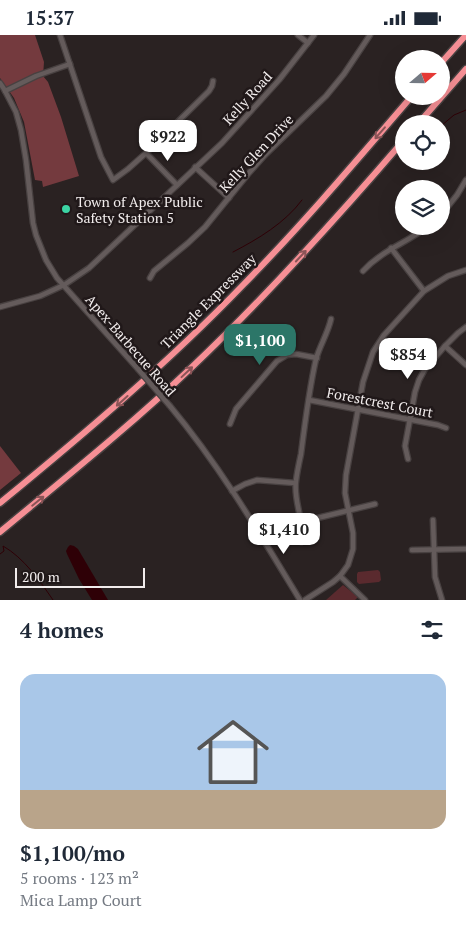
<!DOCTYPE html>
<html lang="en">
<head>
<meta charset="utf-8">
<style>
  :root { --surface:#fff; --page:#f2f2f3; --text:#1f2937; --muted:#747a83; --accent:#2c7668 }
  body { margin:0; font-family:"PT Serif",serif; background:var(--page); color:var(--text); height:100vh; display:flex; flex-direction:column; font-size:19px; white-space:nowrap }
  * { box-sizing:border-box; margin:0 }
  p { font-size:16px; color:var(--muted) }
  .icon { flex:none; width:28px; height:28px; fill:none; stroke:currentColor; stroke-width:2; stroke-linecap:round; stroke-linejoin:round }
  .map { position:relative; height:565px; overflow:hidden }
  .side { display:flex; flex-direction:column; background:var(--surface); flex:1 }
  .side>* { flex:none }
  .needle { width:32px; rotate:70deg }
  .buttons { position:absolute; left:395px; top:15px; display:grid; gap:10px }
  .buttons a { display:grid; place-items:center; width:55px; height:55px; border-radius:50%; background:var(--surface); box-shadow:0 5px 20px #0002; font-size:25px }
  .scale { position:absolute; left:15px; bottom:12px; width:130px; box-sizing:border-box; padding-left:5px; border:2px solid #f1ecec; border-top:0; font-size:14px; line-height:18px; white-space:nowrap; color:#f1ecec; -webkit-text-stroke:4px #201819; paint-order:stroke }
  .price { position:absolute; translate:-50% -42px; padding:0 11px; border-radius:10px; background:#fff; color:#222; font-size:16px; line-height:32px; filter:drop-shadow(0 1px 2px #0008) }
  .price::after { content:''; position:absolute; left:50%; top:30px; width:15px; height:11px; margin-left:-8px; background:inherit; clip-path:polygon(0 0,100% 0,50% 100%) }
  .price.active { background:var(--accent); color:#fff }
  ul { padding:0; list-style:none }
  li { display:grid; align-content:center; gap:10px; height:265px; padding:0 20px }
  li span { display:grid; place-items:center; height:155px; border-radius:15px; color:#555 }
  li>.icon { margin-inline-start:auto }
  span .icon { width:90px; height:90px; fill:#fffc; stroke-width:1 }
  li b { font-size:21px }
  h2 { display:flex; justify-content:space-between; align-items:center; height:60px; padding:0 20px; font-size:21px }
  .status { display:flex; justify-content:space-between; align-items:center; height:35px; padding:0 25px; background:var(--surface); direction:ltr }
  .status svg { height:14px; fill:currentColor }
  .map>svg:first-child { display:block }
  .green { fill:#5a2a2e }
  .forest { fill:#743a3e }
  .water { fill:#2e0006 }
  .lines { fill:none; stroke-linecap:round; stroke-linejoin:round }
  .stream { stroke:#2e0006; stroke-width:1 }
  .minor-casing { stroke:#484141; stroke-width:7 }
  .highway-casing { stroke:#484141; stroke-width:9 }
  .minor { stroke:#645b5b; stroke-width:4.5 }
  .highway { stroke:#f68f95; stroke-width:6 }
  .minor-bridge-casing { stroke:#484141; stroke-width:7; stroke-linecap:butt }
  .minor-bridge { stroke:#645b5b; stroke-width:4.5 }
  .oneway { stroke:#8b5457 }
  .poi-dot { fill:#3cd4a4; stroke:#201819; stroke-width:2 }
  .labels { text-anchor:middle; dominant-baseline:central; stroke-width:5; stroke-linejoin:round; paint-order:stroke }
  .street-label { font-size:14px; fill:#f1ecec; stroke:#201819 }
  .poi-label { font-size:14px; fill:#f1ecec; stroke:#201819; text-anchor:start }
</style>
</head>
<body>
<div class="status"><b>15:37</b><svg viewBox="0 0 49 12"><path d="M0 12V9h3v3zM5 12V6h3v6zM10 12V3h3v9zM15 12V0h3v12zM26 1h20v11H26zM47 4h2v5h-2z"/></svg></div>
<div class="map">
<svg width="466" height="565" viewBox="0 0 466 565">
  <rect width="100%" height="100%" fill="#2a2222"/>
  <g class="green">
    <path d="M378 535 380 537 381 545 379 547 359 549 357 547V539L358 537Z"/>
    <path d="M343 550 358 562 355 565H326Z"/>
  </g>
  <g class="forest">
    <path d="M0 0H35L44 27 43 41 48 47 61 82 79 141 43 152 42 146 35 145 24 87 14 63 0 43Z"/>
    <path d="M0 411 21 438 0 455Z"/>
  </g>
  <path class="water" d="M70 510 74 511 78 514 108 565H92L79 544 67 519 66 516 68 512Z"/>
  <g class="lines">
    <g class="stream">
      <path d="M441 91 454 80 466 75"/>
      <path d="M233 217C258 204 285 188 302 165"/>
      <path d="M0 519 4 516 3 511C24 523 40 546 53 565"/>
    </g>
    <defs>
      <g id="minor">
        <path d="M60 0 101 122 113 145 128 134 146 118 209 56 212 51 213 46"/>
        <path d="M298 0 308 8"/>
        <path d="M0 48 4 54 16 77 21 95 26 125 33 188 36 200 46 225 57 243 138 334"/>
        <path d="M5 56 36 41 70 29"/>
        <path d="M146 118 177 150"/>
        <path d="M195 132 229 163"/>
        <path d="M441 180 457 160 466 145"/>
        <path d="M391 213 424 256"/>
        <path d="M363 236C382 215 407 208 428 191"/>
        <path d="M150 243 154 236 188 208 205 192 248 139 265 120 326 61 344 39 370 0"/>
        <path d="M0 272 40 261 64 250 89 233 222 108 279 45 314 0"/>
        <path d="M445 311 466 330"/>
        <path d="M309 365 438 390 446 393"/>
        <path d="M170 371C220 431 260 499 300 565"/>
        <path d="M230 389 236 374 277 326 287 320 296 319 317 323"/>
        <path d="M408 424 405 411 415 357 419 345 425 334 445 311 458 298 466 292"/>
        <path d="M232 456 245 449 257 445 295 448"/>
        <path d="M433 485 435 542 442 565"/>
        <path d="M301 487 375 469"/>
        <path d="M301 507C305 486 293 466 296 446 297 437 299 428 301 419 305 387 309 355 316 324 320 310 328 298 331 284"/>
        <path d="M412 515 466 514"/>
        <path d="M340 541 365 565"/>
        <path d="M305 565 333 547 340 541 348 530 353 514V498L345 458 346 440 363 347 373 317 384 300 424 256 448 241 466 235"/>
      </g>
      <g id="highway">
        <path d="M441 28 466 0"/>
        <path d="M418 89 466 34"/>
        <path d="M0 468C84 399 167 329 243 250 302 190 357 125 412 61"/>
        <path d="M0 497C65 443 131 390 192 332 267 261 336 184 404 105"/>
      </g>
    </defs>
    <use href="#minor" class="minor-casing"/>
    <use href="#highway" class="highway-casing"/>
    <use href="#minor" class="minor"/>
    <use href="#highway" class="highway"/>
    <defs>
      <path id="minor-bridge" d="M138 334 170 371"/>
    </defs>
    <use href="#minor-bridge" class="minor-bridge-casing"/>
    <use href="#minor-bridge" class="minor-bridge"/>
  </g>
  <defs><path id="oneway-shaft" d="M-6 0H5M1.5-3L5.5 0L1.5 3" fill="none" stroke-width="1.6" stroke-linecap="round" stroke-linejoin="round" transform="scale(1.25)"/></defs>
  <g class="oneway">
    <use href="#oneway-shaft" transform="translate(380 98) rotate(131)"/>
    <use href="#oneway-shaft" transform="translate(301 221) rotate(-47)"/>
    <use href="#oneway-shaft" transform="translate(187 337) rotate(-43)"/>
    <use href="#oneway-shaft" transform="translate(122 366) rotate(138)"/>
    <use href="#oneway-shaft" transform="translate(38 466) rotate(-39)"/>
  </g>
  <circle class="poi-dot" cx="66" cy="174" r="5"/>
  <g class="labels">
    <g class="street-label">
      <text transform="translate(247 63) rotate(-48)">Kelly Road</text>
      <text transform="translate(256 118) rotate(-47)">Kelly Glen Drive</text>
      <text transform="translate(208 266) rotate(-45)">Triangle Expressway</text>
      <text transform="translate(131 310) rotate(49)">Apex-Barbecue Road</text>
      <text transform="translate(380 367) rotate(11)">Forestcrest Court</text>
    </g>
    <g class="poi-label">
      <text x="76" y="166">Town of Apex Public<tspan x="76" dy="16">Safety Station 5</tspan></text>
    </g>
  </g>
</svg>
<div class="buttons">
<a><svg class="needle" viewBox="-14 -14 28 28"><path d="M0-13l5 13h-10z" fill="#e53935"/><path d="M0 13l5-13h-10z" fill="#747a83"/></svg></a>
<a><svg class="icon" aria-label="locate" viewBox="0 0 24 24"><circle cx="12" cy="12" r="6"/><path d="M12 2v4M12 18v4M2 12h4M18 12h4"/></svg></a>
<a><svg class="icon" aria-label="layers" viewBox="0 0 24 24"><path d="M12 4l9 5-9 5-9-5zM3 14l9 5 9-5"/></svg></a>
</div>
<div class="scale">200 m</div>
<b class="price" style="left:168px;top:127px">$922</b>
<b class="price active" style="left:260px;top:331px">$1,100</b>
<b class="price" style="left:408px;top:345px">$854</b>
<b class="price" style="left:284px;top:520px">$1,410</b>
</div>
<section class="side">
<h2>4 homes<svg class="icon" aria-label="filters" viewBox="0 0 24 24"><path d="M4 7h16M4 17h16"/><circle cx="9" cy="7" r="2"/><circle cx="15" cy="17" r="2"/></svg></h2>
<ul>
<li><span style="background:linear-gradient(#a9c7e8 75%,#b9a48a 0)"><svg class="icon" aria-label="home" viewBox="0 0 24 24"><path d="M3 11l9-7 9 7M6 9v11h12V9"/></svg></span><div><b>$1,100/mo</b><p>5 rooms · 123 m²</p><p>Mica Lamp Court</p></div></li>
</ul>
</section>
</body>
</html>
